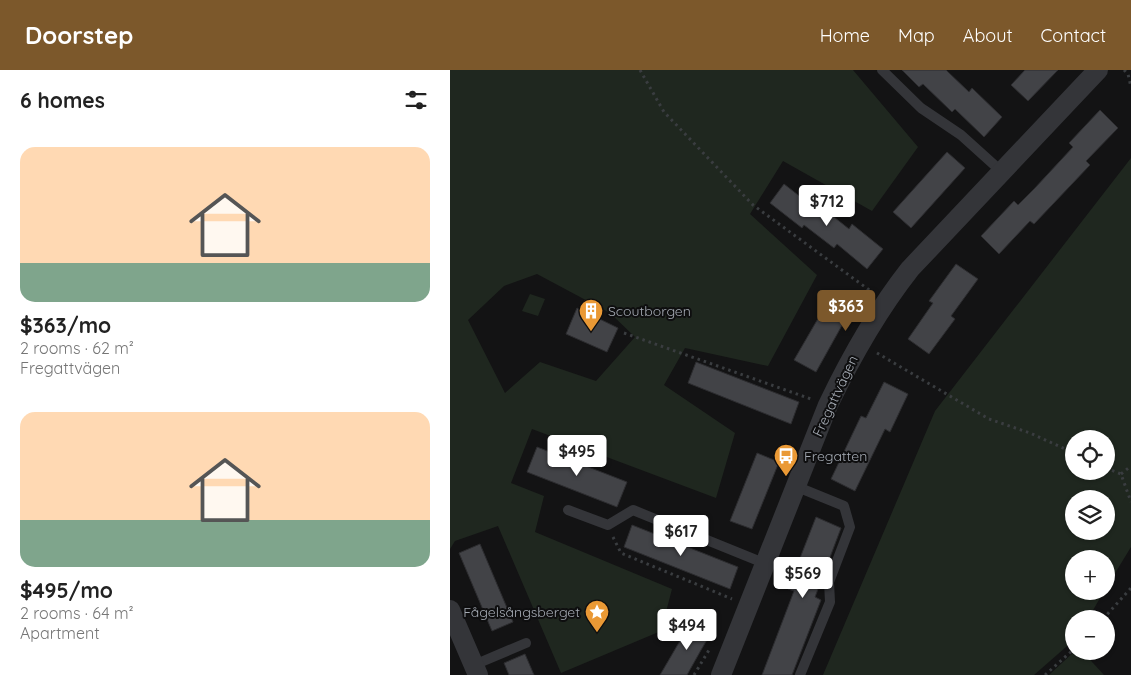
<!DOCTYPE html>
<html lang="en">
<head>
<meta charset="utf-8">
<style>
  :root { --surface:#fff; --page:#f6f6f6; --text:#222; --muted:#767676; --accent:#7c582b }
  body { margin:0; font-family:Quicksand,sans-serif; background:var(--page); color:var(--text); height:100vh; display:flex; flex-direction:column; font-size:19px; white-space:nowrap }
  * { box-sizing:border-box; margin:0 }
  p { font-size:16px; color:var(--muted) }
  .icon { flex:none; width:28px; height:28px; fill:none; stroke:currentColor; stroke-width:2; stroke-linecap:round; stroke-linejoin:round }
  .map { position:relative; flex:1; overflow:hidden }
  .details { display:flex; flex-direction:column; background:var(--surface); width:450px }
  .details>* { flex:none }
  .tools { position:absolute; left:615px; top:360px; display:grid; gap:10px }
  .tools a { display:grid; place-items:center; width:50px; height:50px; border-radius:50%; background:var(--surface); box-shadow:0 1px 4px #0004; font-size:25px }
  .price { position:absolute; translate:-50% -42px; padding:0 11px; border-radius:5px; background:#fff; color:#222; font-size:16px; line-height:32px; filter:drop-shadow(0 1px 2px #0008) }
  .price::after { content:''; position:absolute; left:50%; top:30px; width:15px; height:11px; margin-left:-8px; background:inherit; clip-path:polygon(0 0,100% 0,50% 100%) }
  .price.selected { background:var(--accent); color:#fff }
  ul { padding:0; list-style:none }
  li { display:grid; align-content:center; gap:10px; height:265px; padding:0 20px }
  li span { display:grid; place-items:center; height:155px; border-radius:15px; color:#555 }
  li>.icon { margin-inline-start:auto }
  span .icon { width:90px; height:90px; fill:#fffc; stroke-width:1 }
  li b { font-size:21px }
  h2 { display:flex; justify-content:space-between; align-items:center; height:60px; padding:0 20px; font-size:21px }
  header { display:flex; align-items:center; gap:30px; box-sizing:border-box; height:70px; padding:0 25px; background:var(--accent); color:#fff }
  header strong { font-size:24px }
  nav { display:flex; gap:28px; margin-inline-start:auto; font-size:18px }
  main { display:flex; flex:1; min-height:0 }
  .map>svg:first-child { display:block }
  .green { fill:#1f271f; fill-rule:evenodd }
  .building { fill:#424347; stroke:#2d2d30 }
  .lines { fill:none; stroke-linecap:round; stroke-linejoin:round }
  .path { stroke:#3a3d40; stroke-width:3; stroke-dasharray:2.5 4; stroke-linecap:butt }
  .lane { stroke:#343539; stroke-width:10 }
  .street { stroke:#343539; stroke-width:20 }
  .labels { text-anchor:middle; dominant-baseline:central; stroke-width:4; stroke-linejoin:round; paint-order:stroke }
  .poi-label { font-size:14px; fill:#a5abb4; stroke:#0e0e0f; text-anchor:start }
  .street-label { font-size:14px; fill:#a5abb4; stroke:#0e0e0f }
</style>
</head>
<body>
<header>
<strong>Doorstep</strong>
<nav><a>Home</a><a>Map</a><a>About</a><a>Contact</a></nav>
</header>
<main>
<section class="details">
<h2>6 homes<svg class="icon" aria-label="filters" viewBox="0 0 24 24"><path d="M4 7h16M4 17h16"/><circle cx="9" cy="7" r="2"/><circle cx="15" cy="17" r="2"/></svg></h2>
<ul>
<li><span style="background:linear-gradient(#ffd9b3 75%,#7fa58c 0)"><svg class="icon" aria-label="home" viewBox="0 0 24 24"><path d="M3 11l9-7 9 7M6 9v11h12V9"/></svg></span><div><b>$363/mo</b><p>2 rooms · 62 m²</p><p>Fregattvägen</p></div></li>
<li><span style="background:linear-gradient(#ffd9b3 70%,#7fa58c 0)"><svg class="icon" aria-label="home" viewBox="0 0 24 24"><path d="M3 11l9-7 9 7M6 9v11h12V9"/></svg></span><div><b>$495/mo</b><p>2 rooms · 64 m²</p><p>Apartment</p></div></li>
</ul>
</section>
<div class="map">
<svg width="681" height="605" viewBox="0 0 681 605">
  <rect width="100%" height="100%" fill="#131314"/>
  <g class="green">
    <path d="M0 0H403L468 77 422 141 333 91 300 144 367 205 318 296 235 278 214 315 285 363 266 428 82 359 61 413 94 426 85 462 222 519 211 561 111 603 48 456 5 471 0 479ZM87 204 160 243 185 267 146 311 90 292 55 323 18 250 54 216Z"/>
    <path d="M681 88V477L656 518V489H624V521H654L638 549H624V570L584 605H373L485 341ZM624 369H656V401H624ZM624 429H656V461H624Z"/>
    <path d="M80 224 95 229 88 246 72 241Z"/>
    <path d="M625 581H632L654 605H599Z"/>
  </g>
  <g class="building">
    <path d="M452 0H496L519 22 522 18 552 47 534 67 505 39 502 42 473 14 469 17Z"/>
    <path d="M575 0H608L578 31 561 15Z"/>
    <path d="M650 40 668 58 636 91 640 95 584 154 580 151 549 184 531 166 564 131 568 135 584 119 623 77 619 73Z"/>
    <path d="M497 82 515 98 461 158 443 142Z"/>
    <path d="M334 114 366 139 369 135 399 159 402 154 433 179 417 199 387 174 384 178 354 155 352 158 320 133Z"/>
    <path d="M506 194 528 209 501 246 505 249 479 284 458 269 483 233 479 231Z"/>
    <path d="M384 221 405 232 366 302 344 290Z"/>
    <path d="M127 238 168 258 157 282 116 264Z"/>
    <path d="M246 292 349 332 341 354 238 313Z"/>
    <path d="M434 312 458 324 440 362 435 359 405 421 381 409 411 346 416 348Z"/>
    <path d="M87 377 177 412 167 437 77 402Z"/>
    <path d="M307 383 329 392 302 459 280 451Z"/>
    <path d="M366 447 391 458 365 527 371 530 342 605H312L344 521 338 519Z"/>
    <path d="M182 455 288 497 280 519 174 477Z"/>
    <path d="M30 474 63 552 42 561 9 483Z"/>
    <path d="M241 552 261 563 251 580 237 605H210Z"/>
    <path d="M75 584 84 605H59L54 593Z"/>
  </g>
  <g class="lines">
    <g class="path">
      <path d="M190 0 214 42 303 135 422 222"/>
      <path d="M674 0 678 4 681 17"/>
      <path d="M174 263 361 329"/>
      <path d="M427 283 539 349 580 363 624 383"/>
      <path d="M656 398 671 404 681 432"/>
      <path d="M671 404 681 396"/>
      <path d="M163 467 171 483 282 529"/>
      <path d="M653 549 681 518"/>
      <path d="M244 605 259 580"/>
      <path d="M595 605 624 579"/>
    </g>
    <g class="lane">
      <path d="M432 0 471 38 511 65 552 102"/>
      <path d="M345 416 394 436 400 457 379 512 380 532 350 605"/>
      <path d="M118 440 158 455 183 440 316 494"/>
      <path d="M24 595 76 573"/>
    </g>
    <g class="street">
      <path d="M0 540 28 605"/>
      <path d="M271 605 378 335C401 287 427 241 460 199L648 0"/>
    </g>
  </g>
  <defs>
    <symbol id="building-pin" viewBox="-11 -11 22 30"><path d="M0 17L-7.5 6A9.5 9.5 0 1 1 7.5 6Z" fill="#ea9935" stroke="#0e0e0f"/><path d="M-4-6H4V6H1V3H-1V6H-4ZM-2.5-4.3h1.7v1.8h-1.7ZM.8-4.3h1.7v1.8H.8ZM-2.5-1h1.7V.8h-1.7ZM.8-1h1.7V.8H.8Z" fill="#fff"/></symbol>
    <symbol id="bus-pin" viewBox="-11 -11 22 30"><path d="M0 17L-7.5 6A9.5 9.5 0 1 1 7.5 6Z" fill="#ea9935" stroke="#0e0e0f"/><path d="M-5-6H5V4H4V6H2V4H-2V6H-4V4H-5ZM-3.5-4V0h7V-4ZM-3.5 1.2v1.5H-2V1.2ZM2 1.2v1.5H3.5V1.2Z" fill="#fff"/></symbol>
    <symbol id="sight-pin" viewBox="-11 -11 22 30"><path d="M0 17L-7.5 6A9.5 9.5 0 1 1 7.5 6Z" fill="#ea9935" stroke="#0e0e0f"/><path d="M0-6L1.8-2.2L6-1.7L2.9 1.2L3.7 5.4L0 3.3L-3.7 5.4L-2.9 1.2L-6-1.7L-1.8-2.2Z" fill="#fff"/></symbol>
  </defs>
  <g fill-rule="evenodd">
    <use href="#building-pin" x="127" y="227" width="28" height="38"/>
    <use href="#bus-pin" x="322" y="372" width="28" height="38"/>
    <use href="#sight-pin" x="133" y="528" width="28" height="38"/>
  </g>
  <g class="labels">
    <g class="poi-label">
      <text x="158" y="241">Scoutborgen</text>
      <text x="354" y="386">Fregatten</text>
      <text x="130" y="542" text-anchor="end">Fågelsångsberget</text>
    </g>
    <g class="street-label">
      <text transform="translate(385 326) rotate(-65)">Fregattvägen</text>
    </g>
  </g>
</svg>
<div class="tools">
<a><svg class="icon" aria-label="locate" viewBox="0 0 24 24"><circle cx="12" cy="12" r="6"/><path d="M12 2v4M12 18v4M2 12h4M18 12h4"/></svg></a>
<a><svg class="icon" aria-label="layers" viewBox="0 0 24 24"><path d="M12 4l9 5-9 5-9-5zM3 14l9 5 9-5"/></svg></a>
<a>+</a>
<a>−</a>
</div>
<b class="price" style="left:377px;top:157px">$712</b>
<b class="price selected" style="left:396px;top:262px">$363</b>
<b class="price" style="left:127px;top:407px">$495</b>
<b class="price" style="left:231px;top:487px">$617</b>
<b class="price" style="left:353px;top:529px">$569</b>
<b class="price" style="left:237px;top:581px">$494</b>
</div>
</main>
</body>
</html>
